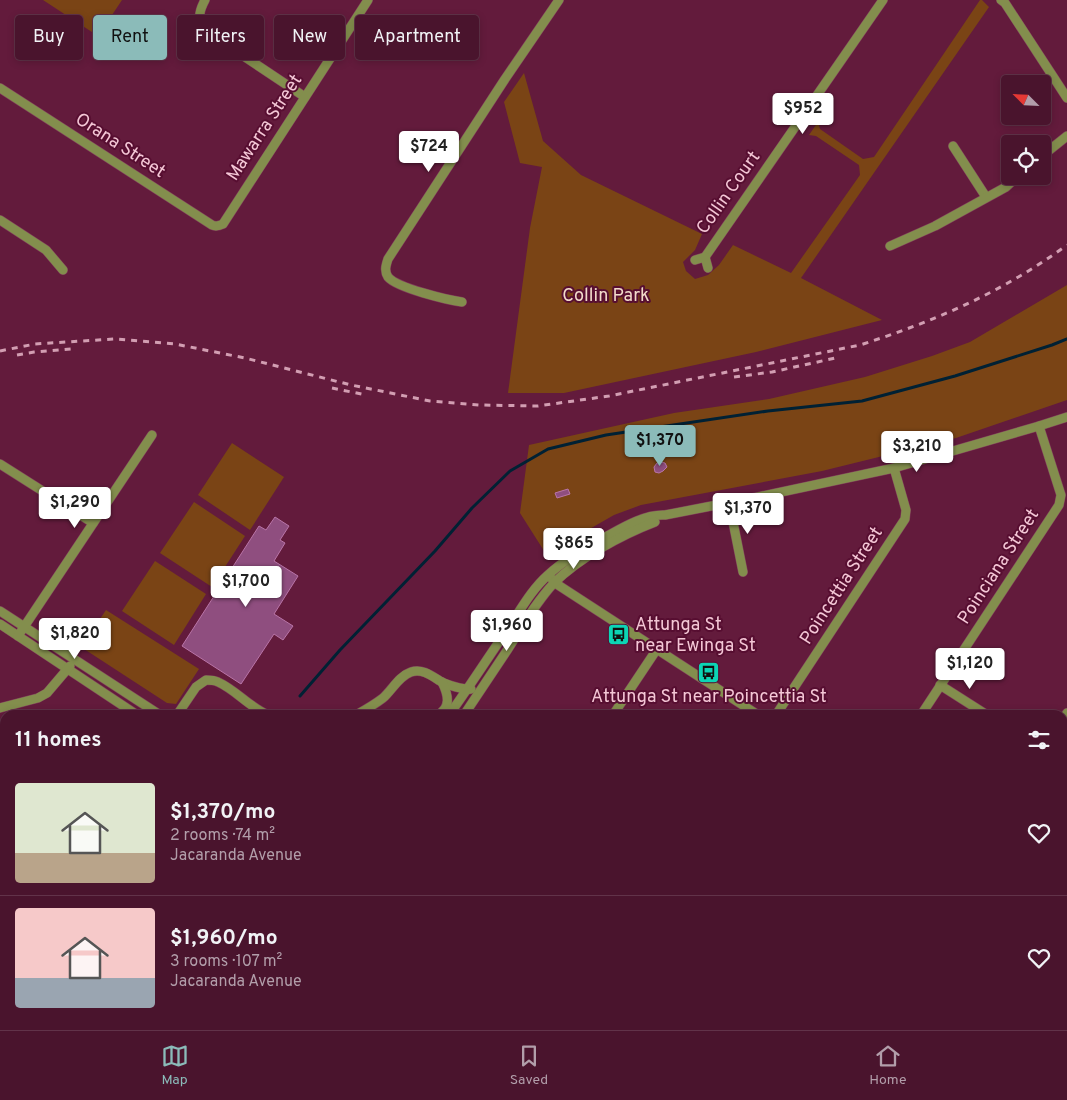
<!DOCTYPE html>
<html lang="en">
<head>
<meta charset="utf-8">
<style>
  :root { --surface:#4a142d; --page:#542139; --text:#f1f3f6; --muted:#b29eaa; --line:#613349; --accent:#8bbbb9 }
  body { margin:0; font-family:Overpass,sans-serif; background:var(--page); color:var(--text); height:100vh; display:flex; flex-direction:column; font-size:19px; white-space:nowrap }
  * { box-sizing:border-box; margin:0 }
  p { font-size:16px; color:var(--muted) }
  .icon { flex:none; width:28px; height:28px; fill:none; stroke:currentColor; stroke-width:2; stroke-linecap:round; stroke-linejoin:round }
  .map { position:relative; flex:1; overflow:hidden }
  .sheet { position:absolute; left:0px; top:710px; width:1068px; height:320px; display:flex; flex-direction:column; background:var(--surface); border-radius:15px 15px 0 0; box-shadow:0 2px 8px #0003,0 0 0 1px var(--line) }
  .sheet>* { flex:none }
  .banner { position:absolute; left:15px; top:15px; width:500px; height:45px; display:flex; gap:10px }
  .needle { width:32px; rotate:294deg }
  .controls { position:absolute; left:1001px; top:75px; display:grid; gap:10px }
  .controls a { display:grid; place-items:center; width:50px; height:50px; border-radius:5px; background:var(--surface); box-shadow:0 2px 8px #0003,0 0 0 1px var(--line); font-size:25px }
  .price { position:absolute; translate:-50% -42px; padding:0 11px; border-radius:5px; background:#fff; color:#222; font-size:16px; line-height:32px; filter:drop-shadow(0 1px 2px #0008) }
  .price::after { content:''; position:absolute; left:50%; top:30px; width:15px; height:11px; margin-left:-8px; background:inherit; clip-path:polygon(0 0,100% 0,50% 100%) }
  .price.active { background:var(--accent); color:#111 }
  ul { padding:0; list-style:none }
  li { display:flex; align-items:center; gap:15px; height:125px; padding:0 15px }
  li+li { border-top:1px solid var(--line) }
  li span { display:grid; place-items:center; flex:none; width:140px; height:100px; border-radius:5px; color:#555 }
  li>.icon { margin-inline-start:auto }
  span .icon { width:60px; height:60px; fill:#fffc; stroke-width:1 }
  li b { font-size:21px }
  h2 { display:flex; justify-content:space-between; align-items:center; height:60px; padding:0 15px; font-size:21px }
  .chip { padding:0 18px; border-radius:5px; background:var(--surface); box-shadow:0 2px 8px #0003,0 0 0 1px var(--line); font-size:18px; line-height:45px }
  .chip.active { background:var(--accent); color:#111 }
  .tabs { display:flex; justify-content:space-around; align-items:center; height:70px; border-top:1px solid var(--line); background:var(--surface); font-size:14px; color:var(--muted) }
  .tabs a { display:grid; justify-items:center; gap:2px }
  .tabs .active { color:var(--accent) }
  .map>svg:first-child { display:block }
  .green { fill:#7a4415 }
  .lines { fill:none; stroke-linecap:round; stroke-linejoin:round }
  .stream { stroke:#002134; stroke-width:3 }
  .building { fill:#8f4e7f; stroke:#b975a8 }
  .minor-casing { stroke:#803d5b; stroke-width:10 }
  .minor { stroke:#838e4d; stroke-width:9 }
  .rail { stroke:#d29eb2; stroke-width:3; stroke-dasharray:6 6; stroke-linecap:butt }
  .labels { text-anchor:middle; dominant-baseline:central; stroke-width:4; stroke-linejoin:round; paint-order:stroke }
  .street-label { font-size:18px; fill:#f4c7d6; stroke:#570e31 }
  .park-label { font-size:18px; fill:#f2dbcb; stroke:#570e31 }
  .poi-label { font-size:18px; fill:#f4c7d6; stroke:#570e31; text-anchor:start }
</style>
</head>
<body>
<div class="map">
<svg width="1067" height="1030" viewBox="0 0 1067 1030">
  <rect width="100%" height="100%" fill="#631b3c"/>
  <g class="green">
    <path d="M43 0H122L98 36Z"/>
    <path d="M980 0H982L989 7 801 278 882 320 756 352 564 393H508L530 228 542 167 520 163 504 102 524 73 543 141 581 175 702 234 695 250 683 262 686 271 695 279 708 275 719 265 733 245 791 273 860 175 859 165 816 136 809 135 818 122 820 129 863 159 874 157Z"/>
    <path d="M1067 285V400L956 438 822 471 641 505 614 515 546 554 520 513 529 445 674 413 769 399 865 377 932 356 970 342Z"/>
    <path d="M232 443 284 477 250 530 198 495Z"/>
    <path d="M194 502 245 536 212 587 160 553Z"/>
    <path d="M155 561 206 594 174 645 122 611Z"/>
    <path d="M106 610 199 669 176 704 167 703 81 647Z"/>
  </g>
  <g class="lines">
    <path class="stream" d="M300 696 340 650 435 551 472 508 510 471 548 449 606 435 768 411 862 401 955 376 1052 345 1067 339"/>
  </g>
  <g class="building">
    <path d="M661 462 665 463 667 467 663 471 659 473 655 472 654 467 657 463Z"/>
    <path d="M568 489 570 494 557 498 555 493Z"/>
    <path d="M275 517 289 526 280 540 285 543 274 561 298 576 274 614 293 626 283 640 274 634 241 684 182 646 259 526 266 530Z"/>
  </g>
  <g class="lines">
    <defs>
      <g id="minor">
        <path d="M205 0C197 15 198 21 209 33L305 97"/>
        <path d="M1001 0 1005 3 1067 98"/>
        <path d="M0 88 212 225C216 227 219 226 223 224L368 0"/>
        <path d="M953 146 986 197"/>
        <path d="M1042 156 1067 136"/>
        <path d="M0 220 46 250 63 270"/>
        <path d="M890 246 935 226 1006 187 1018 176"/>
        <path d="M705 257 883 0"/>
        <path d="M695 260 705 257 708 268"/>
        <path d="M462 302C448 300 397 288 388 277 384 271 386 265 388 259L505 79 559 0"/>
        <path d="M0 464 93 523"/>
        <path d="M729 502 743 572"/>
        <path d="M552 579 555 583 758 715"/>
        <path d="M0 611 160 715"/>
        <path d="M0 624 137 715"/>
        <path d="M18 636 152 435"/>
        <path d="M940 685 987 715"/>
        <path d="M0 708 38 698 47 693 70 666"/>
        <path d="M177 715 196 687 206 680C210 680 214 680 218 682 236 690 249 707 268 715"/>
        <path d="M356 715C365 710 374 705 383 698 392 690 399 676 411 672 422 668 432 676 440 681 447 685 464 690 471 689"/>
        <path d="M437 715C452 708 448 694 442 682"/>
        <path d="M449 715C470 686 489 656 509 627 521 609 532 589 548 575 565 559 588 547 609 535 625 526 646 514 665 515L758 497 894 468 1039 426 1067 417"/>
        <path d="M464 715C478 694 492 673 506 652 521 629 535 603 554 583 579 558 621 535 655 522"/>
        <path d="M613 715 657 649"/>
        <path d="M776 715 905 519 906 510 894 468"/>
        <path d="M921 715 1059 505 1061 495 1039 426"/>
        <path d="M1062 720 1067 713"/>
        <path d="M1062 764 1067 767"/>
        <path d="M0 838 5 836"/>
        <path d="M1062 915 1067 918"/>
        <path d="M0 1010 5 1003"/>
        <path d="M186 1025 187 1030"/>
        <path d="M321 1025V1030"/>
        <path d="M781 1025 789 1030"/>
        <path d="M1003 1025 1011 1030"/>
        <path d="M134 1030 138 1025"/>
        <path d="M551 1030 555 1025"/>
        <path d="M696 1030 700 1025"/>
      </g>
    </defs>
    <use href="#minor" class="minor-casing"/>
    <use href="#minor" class="minor"/>
    <g class="rail">
      <path d="M0 351 35 344 115 339 175 344 245 358 351 385 430 401 479 405 538 406 609 396 860 345C935 321 1003 292 1067 245"/>
      <path d="M17 355 34 352 72 349"/>
      <path d="M734 377 772 372 840 357"/>
      <path d="M332 388 366 395"/>
    </g>
  </g>
  <defs>
    <symbol id="bus-square" viewBox="-11 -11 22 22"><rect x="-9" y="-9" width="18" height="18" rx="4" fill="#0cd5b5" stroke="#570e31"/><path d="M-5-6H5V4H4V6H2V4H-2V6H-4V4H-5ZM-3.5-4V0h7V-4ZM-3.5 1.2v1.5H-2V1.2ZM2 1.2v1.5H3.5V1.2Z" fill="#111"/></symbol>
  </defs>
  <g fill-rule="evenodd">
    <use href="#bus-square" x="606" y="622" width="25" height="25"/>
    <use href="#bus-square" x="696" y="660" width="25" height="25"/>
  </g>
  <g class="labels">
    <g class="street-label">
      <text transform="translate(265 128) rotate(-57)">Mawarra Street</text>
      <text transform="translate(120 146) rotate(33)">Orana Street</text>
      <text transform="translate(729 193) rotate(-55)">Collin Court</text>
      <text transform="translate(999 567) rotate(-57)">Poinciana Street</text>
      <text transform="translate(842 586) rotate(-57)">Poincettia Street</text>
    </g>
    <g class="park-label">
      <text x="606" y="296">Collin Park</text>
    </g>
    <g class="poi-label">
      <text x="635" y="625">Attunga St<tspan x="635" dy="21">near Ewinga St</tspan></text>
      <text x="709" y="697" text-anchor="middle">Attunga St near Poincettia St</text>
    </g>
  </g>
</svg>
<div class="controls">
<a><svg class="needle" viewBox="-14 -14 28 28"><path d="M0-13l5 13h-10z" fill="#e53935"/><path d="M0 13l5-13h-10z" fill="#b29eaa"/></svg></a>
<a><svg class="icon" aria-label="locate" viewBox="0 0 24 24"><circle cx="12" cy="12" r="6"/><path d="M12 2v4M12 18v4M2 12h4M18 12h4"/></svg></a>
</div>
<b class="price" style="left:803px;top:135px">$952</b>
<b class="price" style="left:429px;top:173px">$724</b>
<b class="price active" style="left:660px;top:467px">$1,370</b>
<b class="price" style="left:917px;top:473px">$3,210</b>
<b class="price" style="left:75px;top:529px">$1,290</b>
<b class="price" style="left:748px;top:535px">$1,370</b>
<b class="price" style="left:574px;top:570px">$865</b>
<b class="price" style="left:246px;top:608px">$1,700</b>
<b class="price" style="left:507px;top:652px">$1,960</b>
<b class="price" style="left:75px;top:660px">$1,820</b>
<b class="price" style="left:970px;top:690px">$1,120</b>
<div class="banner">
<a class="chip">Buy</a>
<a class="chip active">Rent</a>
<a class="chip">Filters</a>
<a class="chip">New</a>
<a class="chip">Apartment</a>
</div>
<section class="sheet">
<h2>11 homes<svg class="icon" aria-label="filters" viewBox="0 0 24 24"><path d="M4 7h16M4 17h16"/><circle cx="9" cy="7" r="2"/><circle cx="15" cy="17" r="2"/></svg></h2>
<ul>
<li><span style="background:linear-gradient(#dfe7d0 70%,#b9a48a 0)"><svg class="icon" aria-label="home" viewBox="0 0 24 24"><path d="M3 11l9-7 9 7M6 9v11h12V9"/></svg></span><div><b>$1,370/mo</b><p>2 rooms · 74 m²</p><p>Jacaranda Avenue</p></div><svg class="icon" aria-label="heart" viewBox="0 0 24 24"><path d="M12 20l-8-8c-3-5 5-10 8-4 3-6 11-1 8 4z"/></svg></li>
<li><span style="background:linear-gradient(#f6c9c9 70%,#9aa5b1 0)"><svg class="icon" aria-label="home" viewBox="0 0 24 24"><path d="M3 11l9-7 9 7M6 9v11h12V9"/></svg></span><div><b>$1,960/mo</b><p>3 rooms · 107 m²</p><p>Jacaranda Avenue</p></div><svg class="icon" aria-label="heart" viewBox="0 0 24 24"><path d="M12 20l-8-8c-3-5 5-10 8-4 3-6 11-1 8 4z"/></svg></li>
</ul>
</section>
</div>
<nav class="tabs">
<a class="active"><svg class="icon" aria-label="map" viewBox="0 0 24 24"><path d="M3 6l6-2 6 2 6-2v14l-6 2-6-2-6 2zM9 4v14M15 6v14"/></svg>Map</a>
<a><svg class="icon" aria-label="saved" viewBox="0 0 24 24"><path d="M7 4h10v16l-5-4-5 4z"/></svg>Saved</a>
<a><svg class="icon" aria-label="home" viewBox="0 0 24 24"><path d="M3 11l9-7 9 7M6 9v11h12V9"/></svg>Home</a>
</nav>
</body>
</html>
